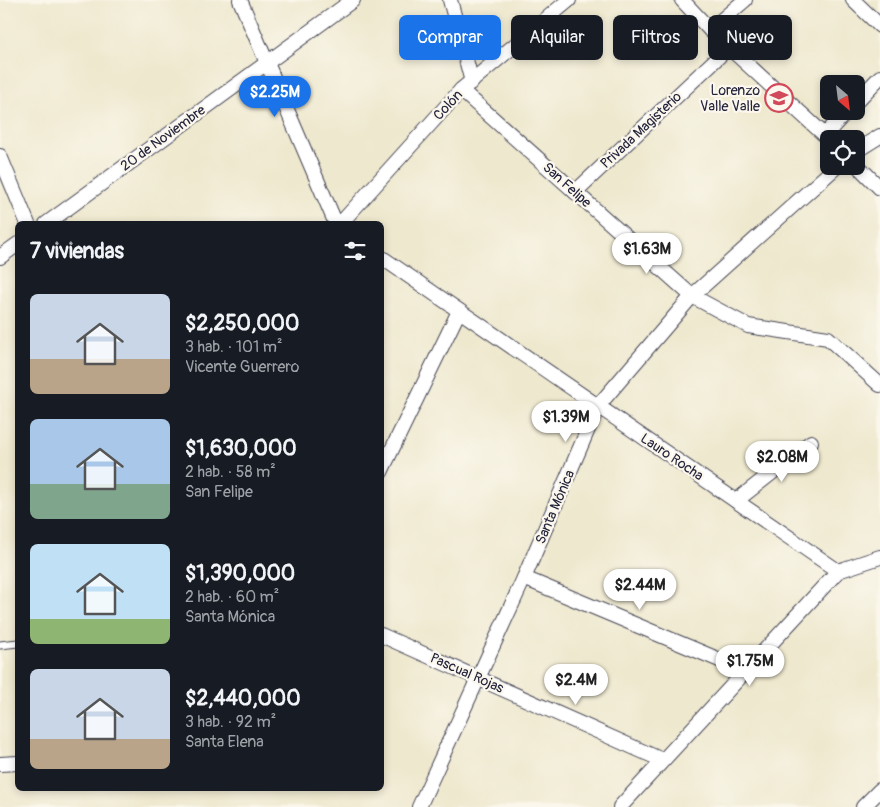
<!DOCTYPE html>
<html lang="es">
<head>
<meta charset="utf-8">
<style>
  :root { --surface:#171b24; --page:#242831; --text:#f1f3f6; --muted:#9ea1a6; --accent:#1a73e8 }
  body { margin:0; font-family:Pangolin,sans-serif; background:var(--page); color:var(--text); height:100vh; display:flex; flex-direction:column; font-size:19px; white-space:nowrap }
  * { box-sizing:border-box; margin:0 }
  p { font-size:16px; color:var(--muted) }
  .icon { flex:none; width:28px; height:28px; fill:none; stroke:currentColor; stroke-width:2; stroke-linecap:round; stroke-linejoin:round }
  .map { position:relative; flex:1; overflow:hidden }
  .panel { position:absolute; left:15px; top:221px; width:369px; height:570px; display:flex; flex-direction:column; background:var(--surface); border-radius:8px; box-shadow:0 2px 8px #0003 }
  .panel>* { flex:none }
  .banner { position:absolute; left:399px; top:15px; width:406px; height:45px; display:flex; gap:10px }
  .needle { width:32px; rotate:152deg }
  .fabs { position:absolute; left:820px; top:75px; display:grid; gap:10px }
  .fabs a { display:grid; place-items:center; width:45px; height:45px; border-radius:8px; background:var(--surface); box-shadow:0 2px 8px #0003; font-size:25px }
  .price { position:absolute; translate:-50% -42px; padding:0 11px; border-radius:18px; background:#fff; color:#222; font-size:16px; line-height:32px; filter:drop-shadow(0 1px 2px #0008) }
  .price::after { content:''; position:absolute; left:50%; top:30px; width:15px; height:11px; margin-left:-8px; background:inherit; clip-path:polygon(0 0,100% 0,50% 100%) }
  .price.current { background:var(--accent); color:#fff }
  ul { padding:0; list-style:none }
  li { display:flex; align-items:center; gap:15px; height:125px; padding:0 15px }
  li span { display:grid; place-items:center; flex:none; width:140px; height:100px; border-radius:8px; color:#555 }
  li>.icon { margin-inline-start:auto }
  span .icon { width:60px; height:60px; fill:#fffc; stroke-width:1 }
  li b { font-size:21px }
  h2 { display:flex; justify-content:space-between; align-items:center; height:60px; padding:0 15px; font-size:21px }
  .tag { padding:0 18px; border-radius:8px; background:var(--surface); box-shadow:0 2px 8px #0003; font-size:18px; line-height:45px }
  .tag.current { background:var(--accent); color:#fff }
  .map>svg:first-child { display:block }
  .lines { fill:none; stroke-linecap:round; stroke-linejoin:round }
  .service-casing { stroke:#414051; stroke-width:9 }
  .minor-casing { stroke:#414051; stroke-width:16 }
  .service { stroke:#fff; stroke-width:7 }
  .minor { stroke:#fff; stroke-width:14 }
  .labels { text-anchor:middle; dominant-baseline:central; stroke-width:4.5; stroke-linejoin:round; paint-order:stroke }
  .poi-label { font-size:14px; fill:#22223b; stroke:#fbf7ec; text-anchor:end }
  .street-label { font-size:14px; fill:#22223b; stroke:#fbf7ec }
</style>
</head>
<body>
<div class="map">
<svg width="880" height="807" viewBox="0 0 880 807">
  <rect width="100%" height="100%" fill="#fbf7ec"/>
  <filter id="ink" filterUnits="userSpaceOnUse"><feTurbulence type="fractalNoise" baseFrequency=".02" numOctaves="2"/><feDisplacementMap in="SourceGraphic" scale="10" xChannelSelector="R" yChannelSelector="G"/><feConvolveMatrix kernelMatrix="1 2 1 2 8 2 1 2 1" color-interpolation-filters="sRGB"/></filter>
  <filter id="wash" filterUnits="userSpaceOnUse"><feTurbulence type="fractalNoise" baseFrequency=".0096" numOctaves="4" result="noise"/><feDisplacementMap in="SourceGraphic" scale="20" xChannelSelector="R" yChannelSelector="G"/><feGaussianBlur stdDeviation="1.12" result="paint"/><feColorMatrix in="noise" values="0 0 0 0 0 0 0 0 0 0 0 0 0 0 0 0 0 1.4 0 .05"/><feComposite in="paint" operator="in"/></filter>
  <g filter="url(#wash)">
    <rect width="100%" height="100%" fill="#eee8ce"/>
  </g>
  <g filter="url(#ink)">
    <g class="lines">
      <defs>
        <path id="service" d="M0 645 18 643"/>
        <g id="minor">
          <path d="M240 0 336 224"/>
          <path d="M450 0 472 82"/>
          <path d="M682 0 710 30 829 139"/>
          <path d="M853 0 880 26"/>
          <path d="M710 30 745 0"/>
          <path d="M461 90 692 296 748 326 828 338 880 385"/>
          <path d="M856 102 880 77"/>
          <path d="M825 135 847 111"/>
          <path d="M856 151 880 136"/>
          <path d="M0 156 28 224"/>
          <path d="M856 164 880 188"/>
          <path d="M575 192 729 47"/>
          <path d="M46 224 353 0"/>
          <path d="M340 224 461 90 569 0"/>
          <path d="M0 257 18 244"/>
          <path d="M381 257 838 571"/>
          <path d="M381 472 459 311"/>
          <path d="M736 501 811 442"/>
          <path d="M524 578 746 671"/>
          <path d="M381 635 662 760"/>
          <path d="M0 764 18 763"/>
          <path d="M419 807 524 578 598 406 692 296 837 166"/>
          <path d="M620 807 838 571 880 557"/>
          <path d="M863 807 880 790"/>
        </g>
      </defs>
      <use href="#service" class="service-casing"/>
      <use href="#minor" class="minor-casing"/>
      <use href="#service" class="service"/>
      <use href="#minor" class="minor"/>
    </g>
  </g>
  <defs>
    <symbol id="school-ring" viewBox="-11 -11 22 22"><circle r="9.5" fill="#fbf7ec" stroke="#d1495b" stroke-width="1.5"/><path d="M0-5L7-2L0 1L-7-2ZM-4 1L0 2.5L4 1V4Q0 6-4 4Z" fill="#d1495b"/></symbol>
  </defs>
  <g fill-rule="evenodd">
    <use href="#school-ring" x="763" y="82" width="32" height="32"/>
  </g>
  <g class="labels">
    <g class="poi-label">
      <text x="760" y="90">Lorenzo<tspan x="760" dy="16">Valle Valle</tspan></text>
    </g>
    <g class="street-label">
      <text transform="translate(448 105) rotate(-47)">Colón</text>
      <text transform="translate(641 130) rotate(-43)">Privada Magisterio</text>
      <text transform="translate(163 138) rotate(-36)">20 de Noviembre</text>
      <text transform="translate(567 185) rotate(42)">San Felipe</text>
      <text transform="translate(672 457) rotate(34)">Lauro Rocha</text>
      <text transform="translate(555 507) rotate(-67)">Santa Mónica</text>
      <text transform="translate(467 673) rotate(24)">Pascual Rojas</text>
    </g>
  </g>
</svg>
<div class="fabs">
<a><svg class="needle" viewBox="-14 -14 28 28"><path d="M0-13l5 13h-10z" fill="#e53935"/><path d="M0 13l5-13h-10z" fill="#9ea1a6"/></svg></a>
<a><svg class="icon" aria-label="locate" viewBox="0 0 24 24"><circle cx="12" cy="12" r="6"/><path d="M12 2v4M12 18v4M2 12h4M18 12h4"/></svg></a>
</div>
<b class="price current" style="left:275px;top:118px">$2.25M</b>
<b class="price" style="left:647px;top:275px">$1.63M</b>
<b class="price" style="left:566px;top:443px">$1.39M</b>
<b class="price" style="left:782px;top:483px">$2.08M</b>
<b class="price" style="left:640px;top:611px">$2.44M</b>
<b class="price" style="left:750px;top:687px">$1.75M</b>
<b class="price" style="left:576px;top:706px">$2.4M</b>
<div class="banner">
<a class="tag current">Comprar</a>
<a class="tag">Alquilar</a>
<a class="tag">Filtros</a>
<a class="tag">Nuevo</a>
</div>
<section class="panel">
<h2>7 viviendas<svg class="icon" aria-label="filters" viewBox="0 0 24 24"><path d="M4 7h16M4 17h16"/><circle cx="9" cy="7" r="2"/><circle cx="15" cy="17" r="2"/></svg></h2>
<ul>
<li><span style="background:linear-gradient(#c9d6e8 65%,#b9a48a 0)"><svg class="icon" aria-label="home" viewBox="0 0 24 24"><path d="M3 11l9-7 9 7M6 9v11h12V9"/></svg></span><div><b>$2,250,000</b><p>3 hab. · 101 m²</p><p>Vicente Guerrero</p></div></li>
<li><span style="background:linear-gradient(#a9c7e8 65%,#7fa58c 0)"><svg class="icon" aria-label="home" viewBox="0 0 24 24"><path d="M3 11l9-7 9 7M6 9v11h12V9"/></svg></span><div><b>$1,630,000</b><p>2 hab. · 58 m²</p><p>San Felipe</p></div></li>
<li><span style="background:linear-gradient(#bfe0f5 75%,#8fb573 0)"><svg class="icon" aria-label="home" viewBox="0 0 24 24"><path d="M3 11l9-7 9 7M6 9v11h12V9"/></svg></span><div><b>$1,390,000</b><p>2 hab. · 60 m²</p><p>Santa Mónica</p></div></li>
<li><span style="background:linear-gradient(#c9d6e8 70%,#b9a48a 0)"><svg class="icon" aria-label="home" viewBox="0 0 24 24"><path d="M3 11l9-7 9 7M6 9v11h12V9"/></svg></span><div><b>$2,440,000</b><p>3 hab. · 92 m²</p><p>Santa Elena</p></div></li>
</ul>
</section>
</div>
</body>
</html>
